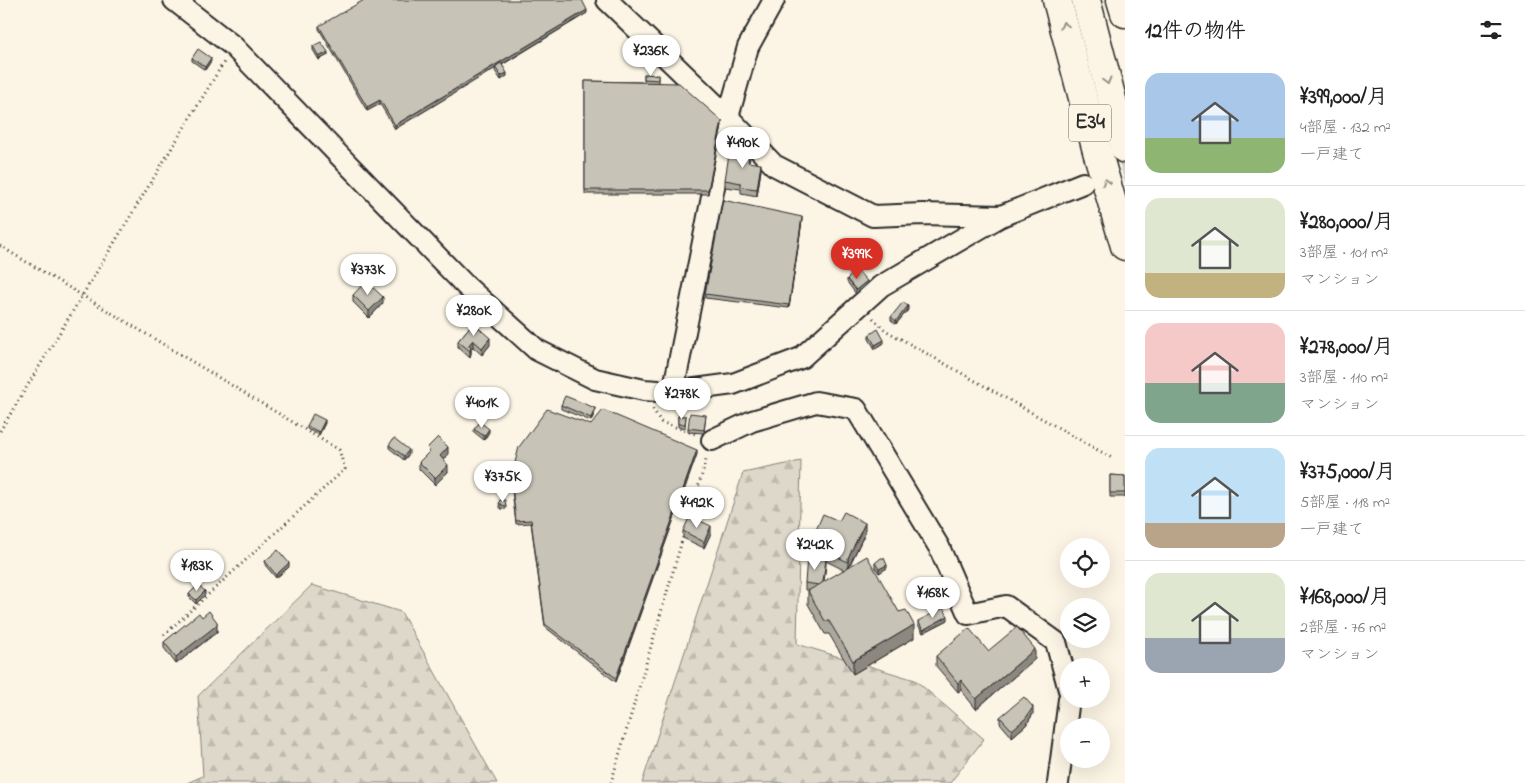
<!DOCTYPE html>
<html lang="ja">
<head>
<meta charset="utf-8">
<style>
  :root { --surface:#fff; --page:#f6f6f6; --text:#222; --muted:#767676; --line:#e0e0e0; --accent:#d93025 }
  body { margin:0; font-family:"Indie Flower","Klee One",sans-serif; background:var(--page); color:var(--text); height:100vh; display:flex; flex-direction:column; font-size:19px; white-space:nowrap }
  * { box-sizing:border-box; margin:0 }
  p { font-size:16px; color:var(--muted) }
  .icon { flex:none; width:28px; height:28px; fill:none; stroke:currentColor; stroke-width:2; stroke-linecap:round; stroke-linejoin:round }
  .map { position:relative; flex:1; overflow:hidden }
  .side { display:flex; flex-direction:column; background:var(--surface); width:400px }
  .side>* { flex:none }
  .tools { position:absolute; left:1060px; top:538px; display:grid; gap:10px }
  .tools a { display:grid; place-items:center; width:50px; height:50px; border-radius:50%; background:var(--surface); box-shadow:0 5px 20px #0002; font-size:25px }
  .price { position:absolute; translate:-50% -42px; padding:0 11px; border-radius:18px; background:#fff; color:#222; font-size:16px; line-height:32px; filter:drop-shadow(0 1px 2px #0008) }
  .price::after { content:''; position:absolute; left:50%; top:30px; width:15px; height:11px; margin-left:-8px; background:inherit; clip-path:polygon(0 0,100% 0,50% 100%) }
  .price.current { background:var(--accent); color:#fff }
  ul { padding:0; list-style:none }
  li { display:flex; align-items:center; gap:15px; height:125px; padding:0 20px }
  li+li { border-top:1px solid var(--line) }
  li span { display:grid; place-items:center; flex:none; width:140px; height:100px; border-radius:15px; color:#555 }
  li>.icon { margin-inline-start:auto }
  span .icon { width:60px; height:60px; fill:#fffc; stroke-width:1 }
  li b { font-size:21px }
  h2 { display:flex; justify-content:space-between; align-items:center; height:60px; padding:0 20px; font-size:21px }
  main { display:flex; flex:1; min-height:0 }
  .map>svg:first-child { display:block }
  .forest { fill:url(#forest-firs); stroke:#84827a }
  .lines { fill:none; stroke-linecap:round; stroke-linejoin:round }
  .minor-tunnel { stroke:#d2cdc0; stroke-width:20; stroke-dasharray:20 10; stroke-linecap:butt }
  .minor-casing { stroke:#2b2b2b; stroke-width:24 }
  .highway-casing { stroke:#2b2b2b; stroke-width:31 }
  .path { stroke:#2b2b2b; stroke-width:3; stroke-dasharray:1 4; stroke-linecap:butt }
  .minor { stroke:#fcf5e5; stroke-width:20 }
  .highway { stroke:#fcf5e5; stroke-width:28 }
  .wall { fill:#aca89d; stroke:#2b2b2b; fill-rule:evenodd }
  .shaded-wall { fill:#8c8880; stroke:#2b2b2b }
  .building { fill:#c8c3b7; stroke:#2b2b2b }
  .oneway { stroke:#949088 }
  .labels { text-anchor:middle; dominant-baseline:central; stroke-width:4; stroke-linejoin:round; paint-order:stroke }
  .shield { fill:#fcf5e5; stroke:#6a6863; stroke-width:1 }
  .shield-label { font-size:21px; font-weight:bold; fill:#2b2b2b }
</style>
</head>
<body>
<main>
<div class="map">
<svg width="1125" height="783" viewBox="0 0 1125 783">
  <defs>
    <pattern id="forest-firs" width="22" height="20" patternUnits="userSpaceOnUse" patternTransform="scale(1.25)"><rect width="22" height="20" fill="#ded8ca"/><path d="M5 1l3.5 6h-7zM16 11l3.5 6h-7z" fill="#bfbaae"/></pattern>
  </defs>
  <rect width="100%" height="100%" fill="#fcf5e5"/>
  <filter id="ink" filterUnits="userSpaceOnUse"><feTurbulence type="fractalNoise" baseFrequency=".02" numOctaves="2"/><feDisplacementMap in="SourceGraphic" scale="10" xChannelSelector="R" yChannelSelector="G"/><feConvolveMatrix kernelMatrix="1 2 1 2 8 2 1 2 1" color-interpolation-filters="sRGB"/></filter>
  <g filter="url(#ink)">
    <g class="forest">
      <path d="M801 461 797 644 915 680 984 739 950 783H642L743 473Z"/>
      <path d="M312 585 401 612 497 783H187L203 776 198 696Z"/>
    </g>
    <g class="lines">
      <path class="minor-tunnel" d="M1093 180 1125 171"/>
      <defs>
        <g id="minor">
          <path d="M174 0 233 46 466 286 537 350 595 379 644 390 673 392 733 384 801 358 881 286 1001 216 1083 183"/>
          <path d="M607 0 728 117 774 165 873 216 923 214 1001 216"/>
          <path d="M673 392 728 117 748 47 774 0"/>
          <path d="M712 440 752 421 816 402 856 409 939 547 968 614 1006 606 1056 642 1069 690"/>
          <path d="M1058 783 1069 699"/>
        </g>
        <g id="highway">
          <path d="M1057 0 1097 151 1125 246"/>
          <path d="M1086 0 1125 149"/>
          <path d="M1121 0 1125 13"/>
        </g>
      </defs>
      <use href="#minor" class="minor-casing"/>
      <use href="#highway" class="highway-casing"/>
      <g class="path">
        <path d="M0 246 339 450 345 469 164 635"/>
        <path d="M873 318 885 330 1112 458"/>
        <path d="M653 409 661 422 695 434"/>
        <path d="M0 431 224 62"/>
        <path d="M689 519 707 457"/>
        <path d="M611 783 684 534"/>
      </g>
      <use href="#minor" class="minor"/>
      <use href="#highway" class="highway"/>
    </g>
    <g class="wall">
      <path d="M587 13 502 65 507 76 501 80 495 71V68L395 129 380 104 367 111 319 29V26Z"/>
      <path d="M313 46 328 55 319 60 313 50Z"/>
      <path d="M192 58 211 61 205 70 192 61Z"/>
      <path d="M644 74 658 75V82L722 125 708 194H585V81L644 82Z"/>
      <path d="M750 158 749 162 761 170 757 196 741 193V189L725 187V180Z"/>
      <path d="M802 221 789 308 705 298V294Z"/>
      <path d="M847 279 867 284 856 294 847 282Z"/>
      <path d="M353 295 383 303 369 318 353 302Z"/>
      <path d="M908 310 896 324 891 320V317Z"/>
      <path d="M473 323 490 345 482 355 473 347 471 349V353L470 358 458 347V341Z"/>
      <path d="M869 335 884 343 875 349 869 339Z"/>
      <path d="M561 405 595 412 591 421 561 409Z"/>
      <path d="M706 415 704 433 688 432V428Z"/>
      <path d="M678 416H686L685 428 678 427Z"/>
      <path d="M325 423 319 435 307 429V426Z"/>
      <path d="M591 425 697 454 616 682 545 627 531 523 516 524 511 482V478Z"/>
      <path d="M474 429 489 432 484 440 474 432Z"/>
      <path d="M389 445 409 454 404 460 389 448Z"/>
      <path d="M448 454 443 460 448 472 435 485 419 469V462Z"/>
      <path d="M1110 475 1125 476V497H1110Z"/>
      <path d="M500 500 506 506V509H501V507H499Z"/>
      <path d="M683 531 711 533 704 548 683 538Z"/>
      <path d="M865 533 849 567 914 638 853 674 829 634H825L808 604V591L809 590H805V583L818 558 810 554V544ZM826 561 844 570 824 582 826 565Z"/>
      <path d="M265 561 289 567 276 578 265 565Z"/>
      <path d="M875 563 887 568 879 573 875 567Z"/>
      <path d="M189 594 205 595 196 604 189 597Z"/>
      <path d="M202 617 217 629V632L176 664 164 648V642Z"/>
      <path d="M948 620 923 633 918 625V621Z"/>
      <path d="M988 651 1035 659 976 709 961 690 958 692 936 666V656Z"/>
      <path d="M1033 714 1026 725 1012 737 1000 723V717Z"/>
    </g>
    <g class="shaded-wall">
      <path d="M587 10V13L395 129V125Z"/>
      <path d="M328 52V55L319 60V57Z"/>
      <path d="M211 58V61L205 70V67Z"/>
      <path d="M507 73V76L501 80V76Z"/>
      <path d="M380 100V104L367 111V107Z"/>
      <path d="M722 121V125L708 194V190Z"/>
      <path d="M761 164V170L757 196V189Z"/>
      <path d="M802 217V221L789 308V305Z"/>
      <path d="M867 281V284L856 294V290Z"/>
      <path d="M383 297V303L369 318V311Z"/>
      <path d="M908 306V310L896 324V321Z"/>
      <path d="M490 338V345L482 355V348Z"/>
      <path d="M473 340V347L471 349V353L470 358V350L468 346Z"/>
      <path d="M884 340V343L875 349V345Z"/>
      <path d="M595 408V412L591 421V418Z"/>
      <path d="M325 420V423L319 435V432Z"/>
      <path d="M489 429V432L484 440V436Z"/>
      <path d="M448 447V454L440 463V456Z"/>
      <path d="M409 450V454L404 460V456Z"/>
      <path d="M697 450V454L616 682V678Z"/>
      <path d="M448 465V472L435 485V478Z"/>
      <path d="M865 523V533L848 568V558Z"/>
      <path d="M711 526V533L704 548V542Z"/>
      <path d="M289 563V567L276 578V575Z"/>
      <path d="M887 565V568L879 573V569Z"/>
      <path d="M205 591V595L196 604V600Z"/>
      <path d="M948 616V620L923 633V630Z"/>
      <path d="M217 622V632L176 664V657Z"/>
      <path d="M914 625V638L853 674V661Z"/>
      <path d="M1035 649V659L976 709V699Z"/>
      <path d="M961 680V690L958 692V683Z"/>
      <path d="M1033 707V714L1026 725 1012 737V730Z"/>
    </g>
    <g class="building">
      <path d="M364 0H582L587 10 395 125 380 100 367 107 319 26Z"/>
      <path d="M321 42 328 52 319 57 313 46Z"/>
      <path d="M198 49 211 58 205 67 192 58Z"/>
      <path d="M501 63 507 73 501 76 495 67Z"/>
      <path d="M644 74 658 75V80L644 79Z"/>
      <path d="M585 81 679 83 722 121 708 190H585Z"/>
      <path d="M730 148 750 151 748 162 761 164 757 189 741 187V183L725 180Z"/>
      <path d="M723 200 802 217 789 305 705 294Z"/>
      <path d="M857 270 867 281 856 290 847 279Z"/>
      <path d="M366 281 383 297 369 311 353 295Z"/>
      <path d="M903 302 908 306 896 321 891 317Z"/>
      <path d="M473 323 490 338 482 348 473 340 468 346H471L470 351 458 341Z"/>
      <path d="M878 329 884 340 875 345 869 335Z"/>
      <path d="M565 396 595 408 591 418 561 405Z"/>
      <path d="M547 409 591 425 603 410 697 450 616 678 545 624 531 520 516 521 511 478 519 447Z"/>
      <path d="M690 413 706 415 704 430 688 428Z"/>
      <path d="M313 414 325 420 319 432 307 426Z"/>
      <path d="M678 416H686L685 424H678Z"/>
      <path d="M480 422 489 429 484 436 474 429Z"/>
      <path d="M438 437 448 447 440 456 448 465 435 478 419 462 429 452 428 447Z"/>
      <path d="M394 438 409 450 404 456 389 445Z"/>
      <path d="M1110 475 1125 476V493H1110Z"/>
      <path d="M500 500H505L506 506 501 505 502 504H499Z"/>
      <path d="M844 512 865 523 848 558V562L810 544 823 514 839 521Z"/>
      <path d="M690 516 711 526 704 542 683 531Z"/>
      <path d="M278 550 289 563 276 575 265 561Z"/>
      <path d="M867 556 899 612 906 610 914 625 853 661 829 621H825L808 591Z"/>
      <path d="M807 557 826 559 823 582 819 585 805 583Z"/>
      <path d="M881 558H884L887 565 879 569 875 563Z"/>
      <path d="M198 585 205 591 196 600 189 594Z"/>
      <path d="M943 608 948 616 923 630 918 621Z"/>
      <path d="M209 611 217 622V625L176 657 164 642 199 613 202 617Z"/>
      <path d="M1017 627 1035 649 976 699 961 680 958 683 936 656 969 628 988 651Z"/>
      <path d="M1024 697 1033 707 1026 718 1012 730 1000 717Z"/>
    </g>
    <defs><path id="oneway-chevron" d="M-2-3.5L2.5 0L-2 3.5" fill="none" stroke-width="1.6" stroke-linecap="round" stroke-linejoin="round" transform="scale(1.25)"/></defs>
    <g class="oneway">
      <use href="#oneway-chevron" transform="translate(1064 25) rotate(-105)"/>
      <use href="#oneway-chevron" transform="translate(1107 81) rotate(75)"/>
      <use href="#oneway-chevron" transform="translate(1106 182) rotate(-107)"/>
    </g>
  </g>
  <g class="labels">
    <rect class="shield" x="1069" y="104.5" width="42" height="37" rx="4"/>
    <g class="shield-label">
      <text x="1090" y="123">E34</text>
    </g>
  </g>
</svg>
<div class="tools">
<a><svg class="icon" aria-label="locate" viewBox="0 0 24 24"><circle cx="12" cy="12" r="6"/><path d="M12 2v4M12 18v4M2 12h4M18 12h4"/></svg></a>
<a><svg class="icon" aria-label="layers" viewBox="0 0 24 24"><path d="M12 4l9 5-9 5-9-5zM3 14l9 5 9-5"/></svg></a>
<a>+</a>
<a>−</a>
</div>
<b class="price" style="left:651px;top:77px">¥236K</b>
<b class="price" style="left:743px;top:169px">¥490K</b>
<b class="price current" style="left:857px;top:280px">¥399K</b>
<b class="price" style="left:368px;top:296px">¥373K</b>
<b class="price" style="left:474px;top:337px">¥280K</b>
<b class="price" style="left:682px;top:420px">¥278K</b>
<b class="price" style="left:482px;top:429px">¥401K</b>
<b class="price" style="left:503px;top:503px">¥375K</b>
<b class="price" style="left:697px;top:529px">¥492K</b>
<b class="price" style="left:815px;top:571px">¥242K</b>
<b class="price" style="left:197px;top:592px">¥183K</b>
<b class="price" style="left:933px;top:619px">¥168K</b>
</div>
<section class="side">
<h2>12件の物件<svg class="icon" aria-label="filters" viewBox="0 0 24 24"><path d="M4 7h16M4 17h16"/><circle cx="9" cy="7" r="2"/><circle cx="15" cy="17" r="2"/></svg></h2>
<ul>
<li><span style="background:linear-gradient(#a9c7e8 65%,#8fb573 0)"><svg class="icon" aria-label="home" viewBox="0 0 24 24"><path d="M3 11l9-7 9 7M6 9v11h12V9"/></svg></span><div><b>¥399,000/月</b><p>4部屋 · 132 m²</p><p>一戸建て</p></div></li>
<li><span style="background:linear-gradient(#dfe7d0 75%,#c2b280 0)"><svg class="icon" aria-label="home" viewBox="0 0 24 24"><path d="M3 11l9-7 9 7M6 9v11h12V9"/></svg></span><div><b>¥280,000/月</b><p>3部屋 · 101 m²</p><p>マンション</p></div></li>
<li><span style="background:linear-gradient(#f6c9c9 60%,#7fa58c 0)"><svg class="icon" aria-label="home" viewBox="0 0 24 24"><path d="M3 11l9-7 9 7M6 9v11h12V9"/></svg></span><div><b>¥278,000/月</b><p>3部屋 · 110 m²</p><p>マンション</p></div></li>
<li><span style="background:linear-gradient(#bfe0f5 75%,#b9a48a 0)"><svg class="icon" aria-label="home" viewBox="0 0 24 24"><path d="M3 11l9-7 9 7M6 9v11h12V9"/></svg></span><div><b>¥375,000/月</b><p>5部屋 · 118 m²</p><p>一戸建て</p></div></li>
<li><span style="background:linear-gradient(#dfe7d0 65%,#9aa5b1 0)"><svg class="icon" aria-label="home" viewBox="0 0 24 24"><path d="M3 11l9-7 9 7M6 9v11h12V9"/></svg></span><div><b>¥168,000/月</b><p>2部屋 · 76 m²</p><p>マンション</p></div></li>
</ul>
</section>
</main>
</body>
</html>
